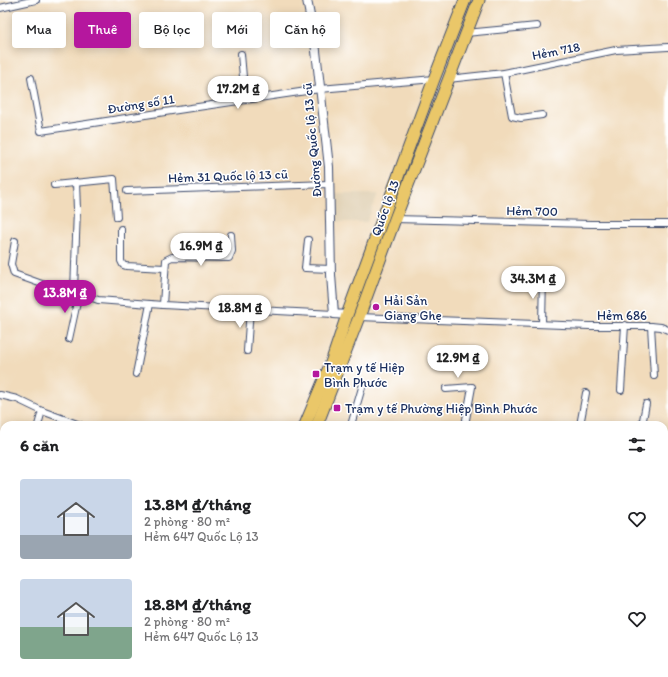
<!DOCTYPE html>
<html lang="vi">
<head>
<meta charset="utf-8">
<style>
  :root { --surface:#fff; --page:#f2f2f2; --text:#202124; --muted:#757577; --accent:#b5179e }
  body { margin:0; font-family:Itim,sans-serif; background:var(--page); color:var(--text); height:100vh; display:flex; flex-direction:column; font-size:15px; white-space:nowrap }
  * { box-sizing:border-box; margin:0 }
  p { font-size:13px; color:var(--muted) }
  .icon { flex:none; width:22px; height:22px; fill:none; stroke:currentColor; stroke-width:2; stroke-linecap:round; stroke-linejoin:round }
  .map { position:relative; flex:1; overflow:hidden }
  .details { position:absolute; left:0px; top:421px; width:668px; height:256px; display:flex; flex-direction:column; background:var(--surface); border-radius:12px 12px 0 0; box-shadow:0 2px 10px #0003 }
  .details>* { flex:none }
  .hud { position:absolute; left:12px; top:12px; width:400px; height:36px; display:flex; gap:8px }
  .price { position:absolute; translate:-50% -34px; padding:0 9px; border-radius:14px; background:#fff; color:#222; font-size:13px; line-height:26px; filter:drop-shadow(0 1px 2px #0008) }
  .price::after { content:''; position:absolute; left:50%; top:24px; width:12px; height:9px; margin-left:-6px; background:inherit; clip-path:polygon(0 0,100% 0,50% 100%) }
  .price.current { background:var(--accent); color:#fff }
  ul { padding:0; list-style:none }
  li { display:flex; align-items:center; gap:12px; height:100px; padding:0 20px }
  li span { display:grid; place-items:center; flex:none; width:112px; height:80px; border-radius:4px; color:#555 }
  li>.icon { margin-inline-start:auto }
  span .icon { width:48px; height:48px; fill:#fffc; stroke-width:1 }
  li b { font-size:17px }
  h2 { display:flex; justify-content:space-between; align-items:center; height:48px; padding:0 20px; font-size:17px }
  .pill { padding:0 14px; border-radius:4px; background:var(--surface); box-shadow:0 2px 10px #0003; font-size:14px; line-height:36px }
  .pill.current { background:var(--accent); color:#fff }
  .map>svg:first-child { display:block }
  .built { fill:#e1d2b6 }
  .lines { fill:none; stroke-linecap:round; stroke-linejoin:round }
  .minor-casing { stroke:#3b496c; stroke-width:8 }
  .tertiary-casing { stroke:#3b496c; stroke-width:10 }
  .trunk-casing { stroke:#3b496c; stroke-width:13 }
  .minor { stroke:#fff; stroke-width:6 }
  .tertiary { stroke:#fff; stroke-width:8 }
  .trunk { stroke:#eac769; stroke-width:11 }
  .poi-dot { fill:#b5179e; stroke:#fff; stroke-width:1.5 }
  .labels { text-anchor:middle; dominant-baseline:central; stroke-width:3; stroke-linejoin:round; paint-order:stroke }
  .street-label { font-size:13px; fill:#1b2f5e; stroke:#fff }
  .poi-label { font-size:13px; fill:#1b2f5e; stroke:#fff; text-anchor:start }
</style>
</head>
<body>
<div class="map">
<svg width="668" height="677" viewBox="0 0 668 677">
  <rect width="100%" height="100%" fill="#fff"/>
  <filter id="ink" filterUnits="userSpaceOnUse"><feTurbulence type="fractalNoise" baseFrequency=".025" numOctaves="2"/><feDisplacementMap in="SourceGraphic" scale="8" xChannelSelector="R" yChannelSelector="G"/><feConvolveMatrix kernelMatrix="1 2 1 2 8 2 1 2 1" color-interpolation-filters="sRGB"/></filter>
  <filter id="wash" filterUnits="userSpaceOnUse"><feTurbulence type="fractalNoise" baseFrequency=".012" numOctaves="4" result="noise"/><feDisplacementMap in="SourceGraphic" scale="16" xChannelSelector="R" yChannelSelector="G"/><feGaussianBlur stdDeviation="0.9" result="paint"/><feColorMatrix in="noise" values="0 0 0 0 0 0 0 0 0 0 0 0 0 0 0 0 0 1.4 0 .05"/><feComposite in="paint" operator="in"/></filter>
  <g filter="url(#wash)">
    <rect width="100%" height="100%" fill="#f1dbbb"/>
    <path class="built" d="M333 194H378L367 222H333Z"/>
  </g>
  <g filter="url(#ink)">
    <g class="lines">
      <defs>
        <g id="minor">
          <path d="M0 8 36 0"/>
          <path d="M466 33 537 26"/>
          <path d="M241 54 245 100"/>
          <path d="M504 73 512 116 521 118 542 115"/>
          <path d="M31 78 41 131 191 108 320 89 434 79"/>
          <path d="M448 79 504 73 616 50 668 47"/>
          <path d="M54 185 114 179 117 217"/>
          <path d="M127 191 329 184"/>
          <path d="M395 219 591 224H668"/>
          <path d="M121 229V261L123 265 126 266 165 268"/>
          <path d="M308 240 305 268 331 269"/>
          <path d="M15 241 11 264 14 274 56 289 74 291 98 300 163 305 334 314"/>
          <path d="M74 291 77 210 76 182"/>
          <path d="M163 305 166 260 172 257 229 258 232 251 231 235"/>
          <path d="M359 317 589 326H651L661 327 668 330"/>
          <path d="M542 324 543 276"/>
          <path d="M651 326 654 376"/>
          <path d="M69 339 79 293"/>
          <path d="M247 351 250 309"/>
          <path d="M136 374 150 304"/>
          <path d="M446 389 472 387 465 425"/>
          <path d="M621 390 625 325"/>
          <path d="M0 395 17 399 42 411 80 425"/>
          <path d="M38 425 42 411"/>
          <path d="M351 425 363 384"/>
          <path d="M580 425 586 393"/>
          <path d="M642 425 646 404"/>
          <path d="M664 491 668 492"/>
          <path d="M0 527 4 529"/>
          <path d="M664 535 668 536"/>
          <path d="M664 642 668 643"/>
          <path d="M251 673 260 677"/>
          <path d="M389 677 390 673"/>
          <path d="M473 677 475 673"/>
          <path d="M554 677 557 673"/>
        </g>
        <path id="tertiary" d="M307 0 315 42 329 167 331 275 334 314 347 315"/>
        <g id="trunk">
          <path d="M305 425 331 363 347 315 434 79 465 0"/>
          <path d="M317 425 359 317 395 219 479 0"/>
          <path d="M199 677 201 673"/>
          <path d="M212 677 214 673"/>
        </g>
      </defs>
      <use href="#minor" class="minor-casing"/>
      <use href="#tertiary" class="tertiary-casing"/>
      <use href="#trunk" class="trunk-casing"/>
      <use href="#minor" class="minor"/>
      <use href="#tertiary" class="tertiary"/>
      <use href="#trunk" class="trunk"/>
    </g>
  </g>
  <g class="poi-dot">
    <circle cx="376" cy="307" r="4"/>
    <rect x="312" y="370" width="8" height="8" rx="2"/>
    <rect x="333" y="404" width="8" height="8" rx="2"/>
  </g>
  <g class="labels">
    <g class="street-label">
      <text transform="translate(556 51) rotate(-11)">Hẻm 718</text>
      <text transform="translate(141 104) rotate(-9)">Đường số 11</text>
      <text transform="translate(312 140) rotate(-95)">Đường Quốc lộ 13 cũ</text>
      <text transform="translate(228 176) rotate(-2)">Hẻm 31 Quốc lộ 13 cũ</text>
      <text transform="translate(385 208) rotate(-70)">Quốc lộ 13</text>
      <text transform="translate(532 211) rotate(1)">Hẻm 700</text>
      <text x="622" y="315">Hẻm 686</text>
    </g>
    <g class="poi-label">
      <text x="384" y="300">Hải Sản<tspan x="384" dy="15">Giang Ghẹ</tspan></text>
      <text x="324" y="367">Trạm y tế Hiệp<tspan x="324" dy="15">Bình Phước</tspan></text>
      <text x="345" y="408">Trạm y tế Phường Hiệp Bình Phước</text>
    </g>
  </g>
</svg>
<b class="price" style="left:238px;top:110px">17.2M ₫</b>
<b class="price" style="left:201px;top:267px">16.9M ₫</b>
<b class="price" style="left:533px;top:300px">34.3M ₫</b>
<b class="price current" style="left:65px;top:314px">13.8M ₫</b>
<b class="price" style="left:240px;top:329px">18.8M ₫</b>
<b class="price" style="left:458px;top:379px">12.9M ₫</b>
<div class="hud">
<a class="pill">Mua</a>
<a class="pill current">Thuê</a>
<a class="pill">Bộ lọc</a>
<a class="pill">Mới</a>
<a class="pill">Căn hộ</a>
</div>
<section class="details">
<h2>6 căn<svg class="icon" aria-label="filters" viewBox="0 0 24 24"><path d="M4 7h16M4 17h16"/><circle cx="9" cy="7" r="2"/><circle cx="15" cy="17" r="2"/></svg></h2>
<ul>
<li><span style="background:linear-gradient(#c9d6e8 70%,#9aa5b1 0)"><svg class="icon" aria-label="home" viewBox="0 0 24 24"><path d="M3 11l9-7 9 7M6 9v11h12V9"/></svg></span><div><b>13.8M ₫/tháng</b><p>2 phòng · 80 m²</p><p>Hẻm 647 Quốc Lộ 13</p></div><svg class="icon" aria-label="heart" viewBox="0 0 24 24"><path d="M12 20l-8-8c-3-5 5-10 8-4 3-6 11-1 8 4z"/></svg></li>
<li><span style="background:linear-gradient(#c9d6e8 60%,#7fa58c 0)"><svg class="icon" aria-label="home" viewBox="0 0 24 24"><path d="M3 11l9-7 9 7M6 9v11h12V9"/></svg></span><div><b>18.8M ₫/tháng</b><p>2 phòng · 80 m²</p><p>Hẻm 647 Quốc Lộ 13</p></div><svg class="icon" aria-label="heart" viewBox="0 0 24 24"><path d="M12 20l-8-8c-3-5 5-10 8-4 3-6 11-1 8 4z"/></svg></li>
</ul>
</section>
</div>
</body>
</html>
